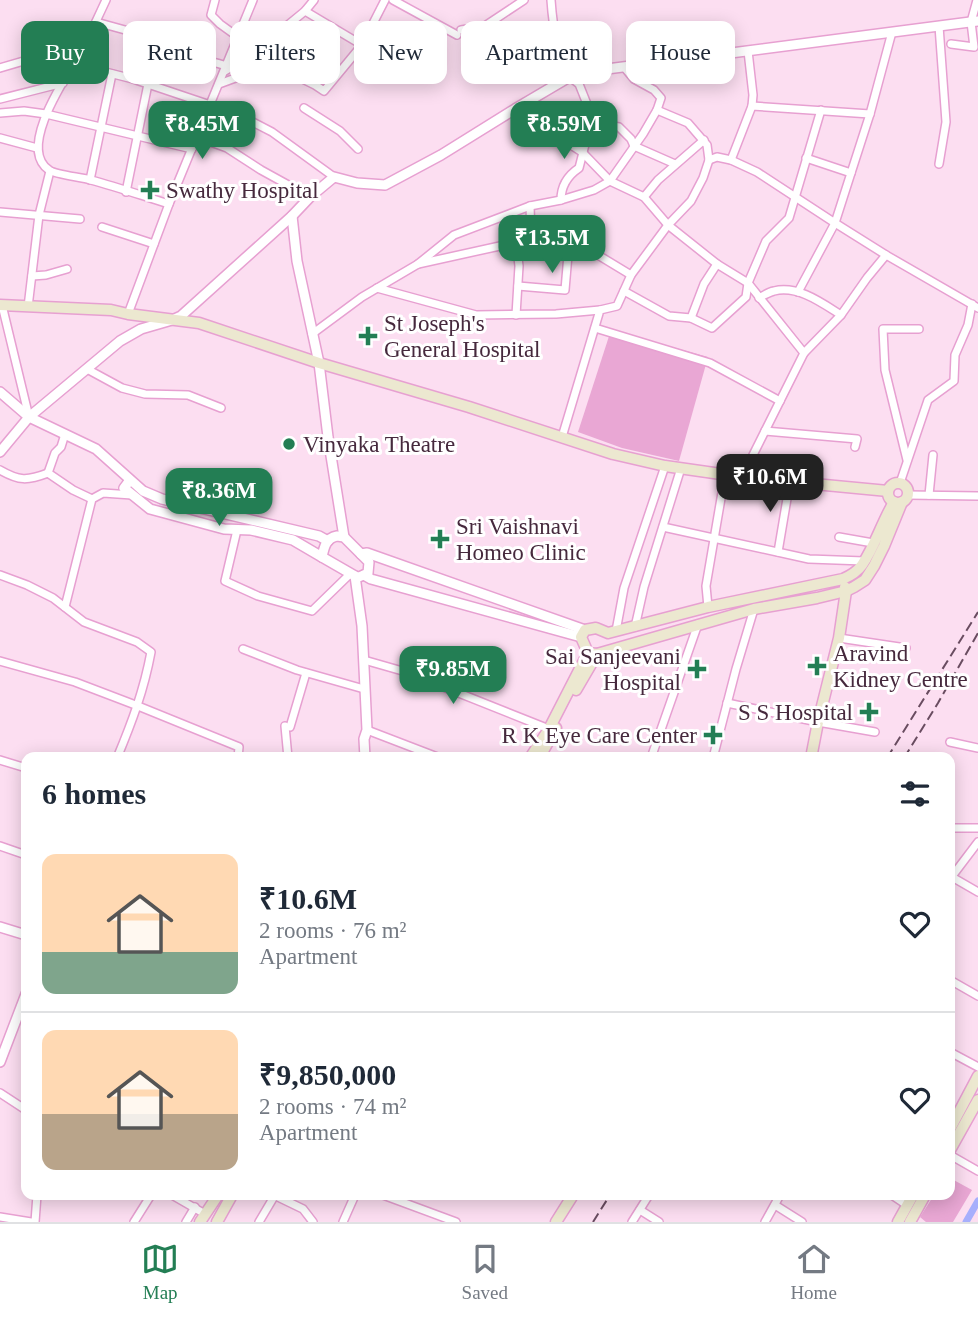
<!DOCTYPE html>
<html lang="en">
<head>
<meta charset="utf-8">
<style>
  :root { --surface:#fff; --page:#f6f6f7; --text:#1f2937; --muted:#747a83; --line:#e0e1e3; --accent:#237e54 }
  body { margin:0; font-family:"Times New Roman",serif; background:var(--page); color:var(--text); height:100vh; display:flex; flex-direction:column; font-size:26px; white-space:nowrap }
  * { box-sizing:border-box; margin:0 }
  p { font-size:23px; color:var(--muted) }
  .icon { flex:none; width:38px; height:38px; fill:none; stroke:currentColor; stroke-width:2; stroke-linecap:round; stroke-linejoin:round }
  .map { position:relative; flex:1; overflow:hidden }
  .panel { position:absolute; left:21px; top:752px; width:934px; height:448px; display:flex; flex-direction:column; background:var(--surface); border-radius:14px; box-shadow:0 4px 18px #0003 }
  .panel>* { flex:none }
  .top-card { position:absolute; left:21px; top:21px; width:936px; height:63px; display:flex; gap:14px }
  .price { position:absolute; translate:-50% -60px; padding:0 16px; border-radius:14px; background:var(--accent); color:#fff; font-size:23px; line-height:46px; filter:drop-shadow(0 2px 4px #0008) }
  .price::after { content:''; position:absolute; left:50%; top:42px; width:21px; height:16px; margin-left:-10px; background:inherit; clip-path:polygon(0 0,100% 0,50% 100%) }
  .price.current { background:#222; color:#fff }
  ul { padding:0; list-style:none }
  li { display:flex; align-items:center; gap:21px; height:175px; padding:0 21px }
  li+li { border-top:2px solid var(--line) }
  li span { display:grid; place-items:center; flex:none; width:196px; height:140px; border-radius:14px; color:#555 }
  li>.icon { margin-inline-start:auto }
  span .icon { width:84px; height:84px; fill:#fffc; stroke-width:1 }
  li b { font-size:30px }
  h2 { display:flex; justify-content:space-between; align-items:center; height:84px; padding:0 21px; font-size:30px }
  .chip { padding:0 24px; border-radius:14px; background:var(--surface); box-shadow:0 4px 18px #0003; font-size:24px; line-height:63px }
  .chip.current { background:var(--accent); color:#fff }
  .tabs { display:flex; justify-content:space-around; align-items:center; height:98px; border-top:2px solid var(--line); background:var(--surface); font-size:19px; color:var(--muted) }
  .tabs a { display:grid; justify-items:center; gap:4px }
  .tabs .current { color:var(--accent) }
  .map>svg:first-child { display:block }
  .green { fill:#e9a7d4 }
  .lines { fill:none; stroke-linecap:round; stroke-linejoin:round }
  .canal { stroke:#a7affc; stroke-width:7 }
  .minor-casing { stroke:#e7a0d1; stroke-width:10 }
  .tertiary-casing { stroke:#e7a0d1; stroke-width:12 }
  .secondary-casing { stroke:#e7a0d1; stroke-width:13 }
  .minor { stroke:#fff; stroke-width:7 }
  .tertiary { stroke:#fff; stroke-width:9 }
  .secondary { stroke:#ece8d0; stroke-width:10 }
  .rail { stroke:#694c60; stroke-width:2; stroke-dasharray:10 5; stroke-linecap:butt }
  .poi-dot { fill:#237e54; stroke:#fff; stroke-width:2.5 }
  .labels { text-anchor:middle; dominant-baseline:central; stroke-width:6; stroke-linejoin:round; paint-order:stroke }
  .poi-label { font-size:23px; fill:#46293d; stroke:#fff; text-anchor:start }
</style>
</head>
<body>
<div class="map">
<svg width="978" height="1222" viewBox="0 0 978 1222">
  <rect width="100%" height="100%" fill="#fcdef1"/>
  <g class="green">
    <path d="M611 330 708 357 679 461 622 448 578 432Z"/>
    <path d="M950 1178 972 1190 953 1222H926L920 1217 934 1195H950Z"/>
  </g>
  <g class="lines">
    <path class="canal" d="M966 1222 978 1201"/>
    <defs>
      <g id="minor">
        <path d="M215 0 211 15 220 24 238 37"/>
        <path d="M393 0 457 35"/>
        <path d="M551 0C553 29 556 51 576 73"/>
        <path d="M305 11 362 45 422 77"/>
        <path d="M96 22 165 41C180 55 207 60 227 66"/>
        <path d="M939 26 946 122 939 164"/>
        <path d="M461 30 485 26 524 0"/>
        <path d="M951 44 974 47 971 22 977 0"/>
        <path d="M85 45C71 70 15 147 49 170 56 175 81 177 91 180 117 187 143 196 169 204"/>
        <path d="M74 64 133 79 237 114 272 132 334 177"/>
        <path d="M0 68 75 46 85 45 106 0"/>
        <path d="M225 71 250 56 305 11 314 0"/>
        <path d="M570 77 579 84 587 104 590 125H607L619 127 631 139 634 146 675 164"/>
        <path d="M219 84 249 73 266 61 315 85 324 91 362 45 385 0"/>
        <path d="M153 85 165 41"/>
        <path d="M0 99 63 83"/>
        <path d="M752 106 870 114"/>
        <path d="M304 108 340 131 358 149"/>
        <path d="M515 109 582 152 610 181 644 197 668 225 717 264 748 283 804 353 742 477"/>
        <path d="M0 113 24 111 46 114 192 149"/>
        <path d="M197 137 227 148 261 170 310 197"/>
        <path d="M0 138 37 148"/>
        <path d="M806 158 851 173 835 223 886 255 978 308"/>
        <path d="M709 160 717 157 731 160 757 172 835 223 798 292"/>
        <path d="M731 160 752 106 753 95 748 51"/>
        <path d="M851 173 870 114 892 32"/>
        <path d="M90 180 112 74"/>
        <path d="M126 192 148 84"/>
        <path d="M644 197 658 180 704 140"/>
        <path d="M561 200C561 186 567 176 579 168L590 125"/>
        <path d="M530 206 531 236"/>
        <path d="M0 212 80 219"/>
        <path d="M102 227 154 244"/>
        <path d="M418 264 454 235 530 206 561 200 594 190 610 181 643 134 657 110 661 98 654 90 634 79 624 67"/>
        <path d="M32 276 46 275 67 269"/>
        <path d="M518 286 565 290 569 243"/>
        <path d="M377 288 476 315 556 314 600 310"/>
        <path d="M624 291 669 316 691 318 712 328 746 297 748 283 766 241 789 218 821 110"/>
        <path d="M759 298C764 295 769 292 774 291 798 285 822 303 841 315"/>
        <path d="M2 305 29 417"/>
        <path d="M28 307 39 215 50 171"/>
        <path d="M128 314 169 204 253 0"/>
        <path d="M516 315 519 266 516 241"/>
        <path d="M691 318 704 284 717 264"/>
        <path d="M595 328 710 363 780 401"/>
        <path d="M312 334 362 297 418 264 509 244 541 232 593 252 631 275"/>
        <path d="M804 353 841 315 867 278 886 255"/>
        <path d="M87 369 122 388 145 394 188 395 221 408"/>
        <path d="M765 431 857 439 855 447"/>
        <path d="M65 434 61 447 55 453 48 473 73 490 92 499"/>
        <path d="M562 437 600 310 617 306 631 275 668 225 691 201 703 178 709 160 707 145 688 123 657 110"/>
        <path d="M907 460 885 370 883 329H919"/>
        <path d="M0 470C19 481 27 481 48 473"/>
        <path d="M900 483 928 400 954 381 955 355 968 325 972 304"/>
        <path d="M908 495 978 496"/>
        <path d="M929 495 933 455"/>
        <path d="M663 527 809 559 864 561"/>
        <path d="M237 530 225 581 258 596 312 611 350 574"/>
        <path d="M839 537 873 543"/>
        <path d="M778 552 790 481"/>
        <path d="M0 575 27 585 53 598 84 622 137 642 151 652C144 690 132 722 117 758"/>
        <path d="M65 607 92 499 103 493 132 495"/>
        <path d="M708 607 706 586 725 475"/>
        <path d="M635 627 644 587 681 468"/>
        <path d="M616 631 624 588 665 466"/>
        <path d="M839 638 906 648"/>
        <path d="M243 649 297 670 364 689"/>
        <path d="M364 660 406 672 549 729"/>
        <path d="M0 661 75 682 138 706 239 747 238 758"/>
        <path d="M727 703 818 722 875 732"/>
        <path d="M285 726 288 758"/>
        <path d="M290 727 306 673"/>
        <path d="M367 730 440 758"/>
        <path d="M950 742 978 748"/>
        <path d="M651 758 698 624"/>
        <path d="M713 758 736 669 754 609"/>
        <path d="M0 760 26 768"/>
        <path d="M950 828H978"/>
        <path d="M0 846 26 855"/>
        <path d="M952 877 978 892"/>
        <path d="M950 879 978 842"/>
        <path d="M950 980 978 996"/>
        <path d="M950 1052 978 1067"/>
        <path d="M0 1093 26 1110"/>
        <path d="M950 1155 978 1171"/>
        <path d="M172 1195 205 1214"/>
        <path d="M274 1195 303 1209 313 1222"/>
        <path d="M383 1195 456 1222"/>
        <path d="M892 1195 907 1205"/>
        <path d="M775 1205 802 1222"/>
        <path d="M640 1210 659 1222"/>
        <path d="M0 1217 31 1222"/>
        <path d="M35 1222 37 1195"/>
        <path d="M134 1222 151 1195"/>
        <path d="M186 1222 195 1207"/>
        <path d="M259 1222 275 1195"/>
        <path d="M343 1222 355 1195"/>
        <path d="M632 1222 649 1195"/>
        <path d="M765 1222 780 1195"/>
      </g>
      <g id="tertiary">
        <path d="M292 216 297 261 319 363 328 437 344 537"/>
        <path d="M0 392 29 417 96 449 143 491 162 499 319 536 328 541"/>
        <path d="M0 452 29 417 120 341 141 329 172 320 181 316 292 216 310 197 334 177 357 183 385 185 441 155 515 109 576 73 978 21"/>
        <path d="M130 480 124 488 150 509 224 529 251 530 293 540 322 557"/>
        <path d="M337 536 344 537 369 562 368 573 359 577 355 576 322 557C324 547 326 538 337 536Z"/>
        <path d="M361 554 367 553 585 630"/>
        <path d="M364 575 371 579 581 637"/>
        <path d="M355 576 362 626 367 730 364 739 365 758"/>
        <path d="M0 927 26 935"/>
        <path d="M0 1062 26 994"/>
      </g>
      <g id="secondary">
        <path d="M0 305 111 310 128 314 199 323 319 363 469 407 613 454 665 466 742 477 888 491"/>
        <circle cx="898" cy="493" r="10"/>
        <path d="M894 502C882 522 875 546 862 565 857 572 850 576 843 579L708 607 608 633 596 628 585 630 581 637 588 653 597 654 754 609 817 598 846 591 854 587 865 580 874 566 884 546 902 502"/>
        <path d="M576 690 597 654"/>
        <path d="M530 758 549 729 588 653"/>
        <path d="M539 758 556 728"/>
        <path d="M811 758 818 722 839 638 846 591 845 587"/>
        <path d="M950 1129 978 1076"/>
        <path d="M950 1150 978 1100"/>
        <path d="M200 1222 218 1195"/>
        <path d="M217 1222 232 1195"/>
        <path d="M556 1222 573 1195"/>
        <path d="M898 1222 913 1195"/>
        <path d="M910 1222 925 1195"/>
      </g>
    </defs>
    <use href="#minor" class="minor-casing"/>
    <use href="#tertiary" class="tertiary-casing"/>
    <use href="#secondary" class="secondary-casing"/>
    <use href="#minor" class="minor"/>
    <use href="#tertiary" class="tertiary"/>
    <use href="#secondary" class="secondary"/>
    <g class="rail">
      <path d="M887 758 978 612"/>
      <path d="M904 758 938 703 978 633"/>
      <path d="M593 1222 610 1195"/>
    </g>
  </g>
  <g class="poi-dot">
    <path d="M146.5 179.5h7v7h7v7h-7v7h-7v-7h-7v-7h7z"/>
    <path d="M364.5 325.5h7v7h7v7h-7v7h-7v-7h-7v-7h7z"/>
    <circle cx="289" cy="444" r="7"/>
    <path d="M436.5 528.5h7v7h7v7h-7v7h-7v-7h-7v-7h7z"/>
    <path d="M813.5 655.5h7v7h7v7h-7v7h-7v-7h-7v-7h7z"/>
    <path d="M693.5 658.5h7v7h7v7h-7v7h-7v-7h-7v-7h7z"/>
    <path d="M865.5 701.5h7v7h7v7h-7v7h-7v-7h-7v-7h7z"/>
    <path d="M709.5 724.5h7v7h7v7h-7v7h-7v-7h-7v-7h7z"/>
  </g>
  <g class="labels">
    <g class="poi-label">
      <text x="166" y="190">Swathy Hospital</text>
      <text x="384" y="323">St Joseph's<tspan x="384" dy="26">General Hospital</tspan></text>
      <text x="303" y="444">Vinyaka Theatre</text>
      <text x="456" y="526">Sri Vaishnavi<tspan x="456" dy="26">Homeo Clinic</tspan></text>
      <text x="833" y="653">Aravind<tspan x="833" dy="26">Kidney Centre</tspan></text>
      <text x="681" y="656" text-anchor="end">Sai Sanjeevani<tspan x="681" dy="26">Hospital</tspan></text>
      <text x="853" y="712" text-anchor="end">S S Hospital</text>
      <text x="697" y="735" text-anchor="end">R K Eye Care Center</text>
    </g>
  </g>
</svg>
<b class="price" style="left:202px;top:161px">₹8.45M</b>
<b class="price" style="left:564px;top:161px">₹8.59M</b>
<b class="price" style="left:552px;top:275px">₹13.5M</b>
<b class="price current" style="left:770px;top:514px">₹10.6M</b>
<b class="price" style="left:219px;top:528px">₹8.36M</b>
<b class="price" style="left:453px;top:706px">₹9.85M</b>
<div class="top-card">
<a class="chip current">Buy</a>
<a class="chip">Rent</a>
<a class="chip">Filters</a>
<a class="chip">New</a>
<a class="chip">Apartment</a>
<a class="chip">House</a>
</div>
<section class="panel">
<h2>6 homes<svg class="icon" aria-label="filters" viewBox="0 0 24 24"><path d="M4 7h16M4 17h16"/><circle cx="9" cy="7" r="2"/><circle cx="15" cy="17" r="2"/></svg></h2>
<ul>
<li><span style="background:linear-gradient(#ffd9b3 70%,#7fa58c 0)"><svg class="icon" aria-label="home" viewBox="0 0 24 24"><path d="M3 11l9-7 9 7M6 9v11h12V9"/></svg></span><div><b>₹10.6M</b><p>2 rooms · 76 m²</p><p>Apartment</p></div><svg class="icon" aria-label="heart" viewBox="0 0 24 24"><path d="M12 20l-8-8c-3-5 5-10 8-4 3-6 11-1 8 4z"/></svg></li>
<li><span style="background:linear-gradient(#ffd9b3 60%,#b9a48a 0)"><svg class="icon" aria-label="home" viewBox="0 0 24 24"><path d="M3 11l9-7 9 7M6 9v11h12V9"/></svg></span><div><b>₹9,850,000</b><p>2 rooms · 74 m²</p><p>Apartment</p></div><svg class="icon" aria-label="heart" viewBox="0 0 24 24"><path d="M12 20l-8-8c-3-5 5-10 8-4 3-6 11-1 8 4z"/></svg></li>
</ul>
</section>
</div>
<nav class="tabs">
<a class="current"><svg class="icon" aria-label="map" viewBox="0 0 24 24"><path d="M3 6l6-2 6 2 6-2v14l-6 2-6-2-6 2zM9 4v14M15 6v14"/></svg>Map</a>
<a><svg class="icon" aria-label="saved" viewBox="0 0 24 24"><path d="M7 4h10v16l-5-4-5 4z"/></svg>Saved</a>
<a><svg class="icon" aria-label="home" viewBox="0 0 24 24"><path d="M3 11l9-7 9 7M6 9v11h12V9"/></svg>Home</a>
</nav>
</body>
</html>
